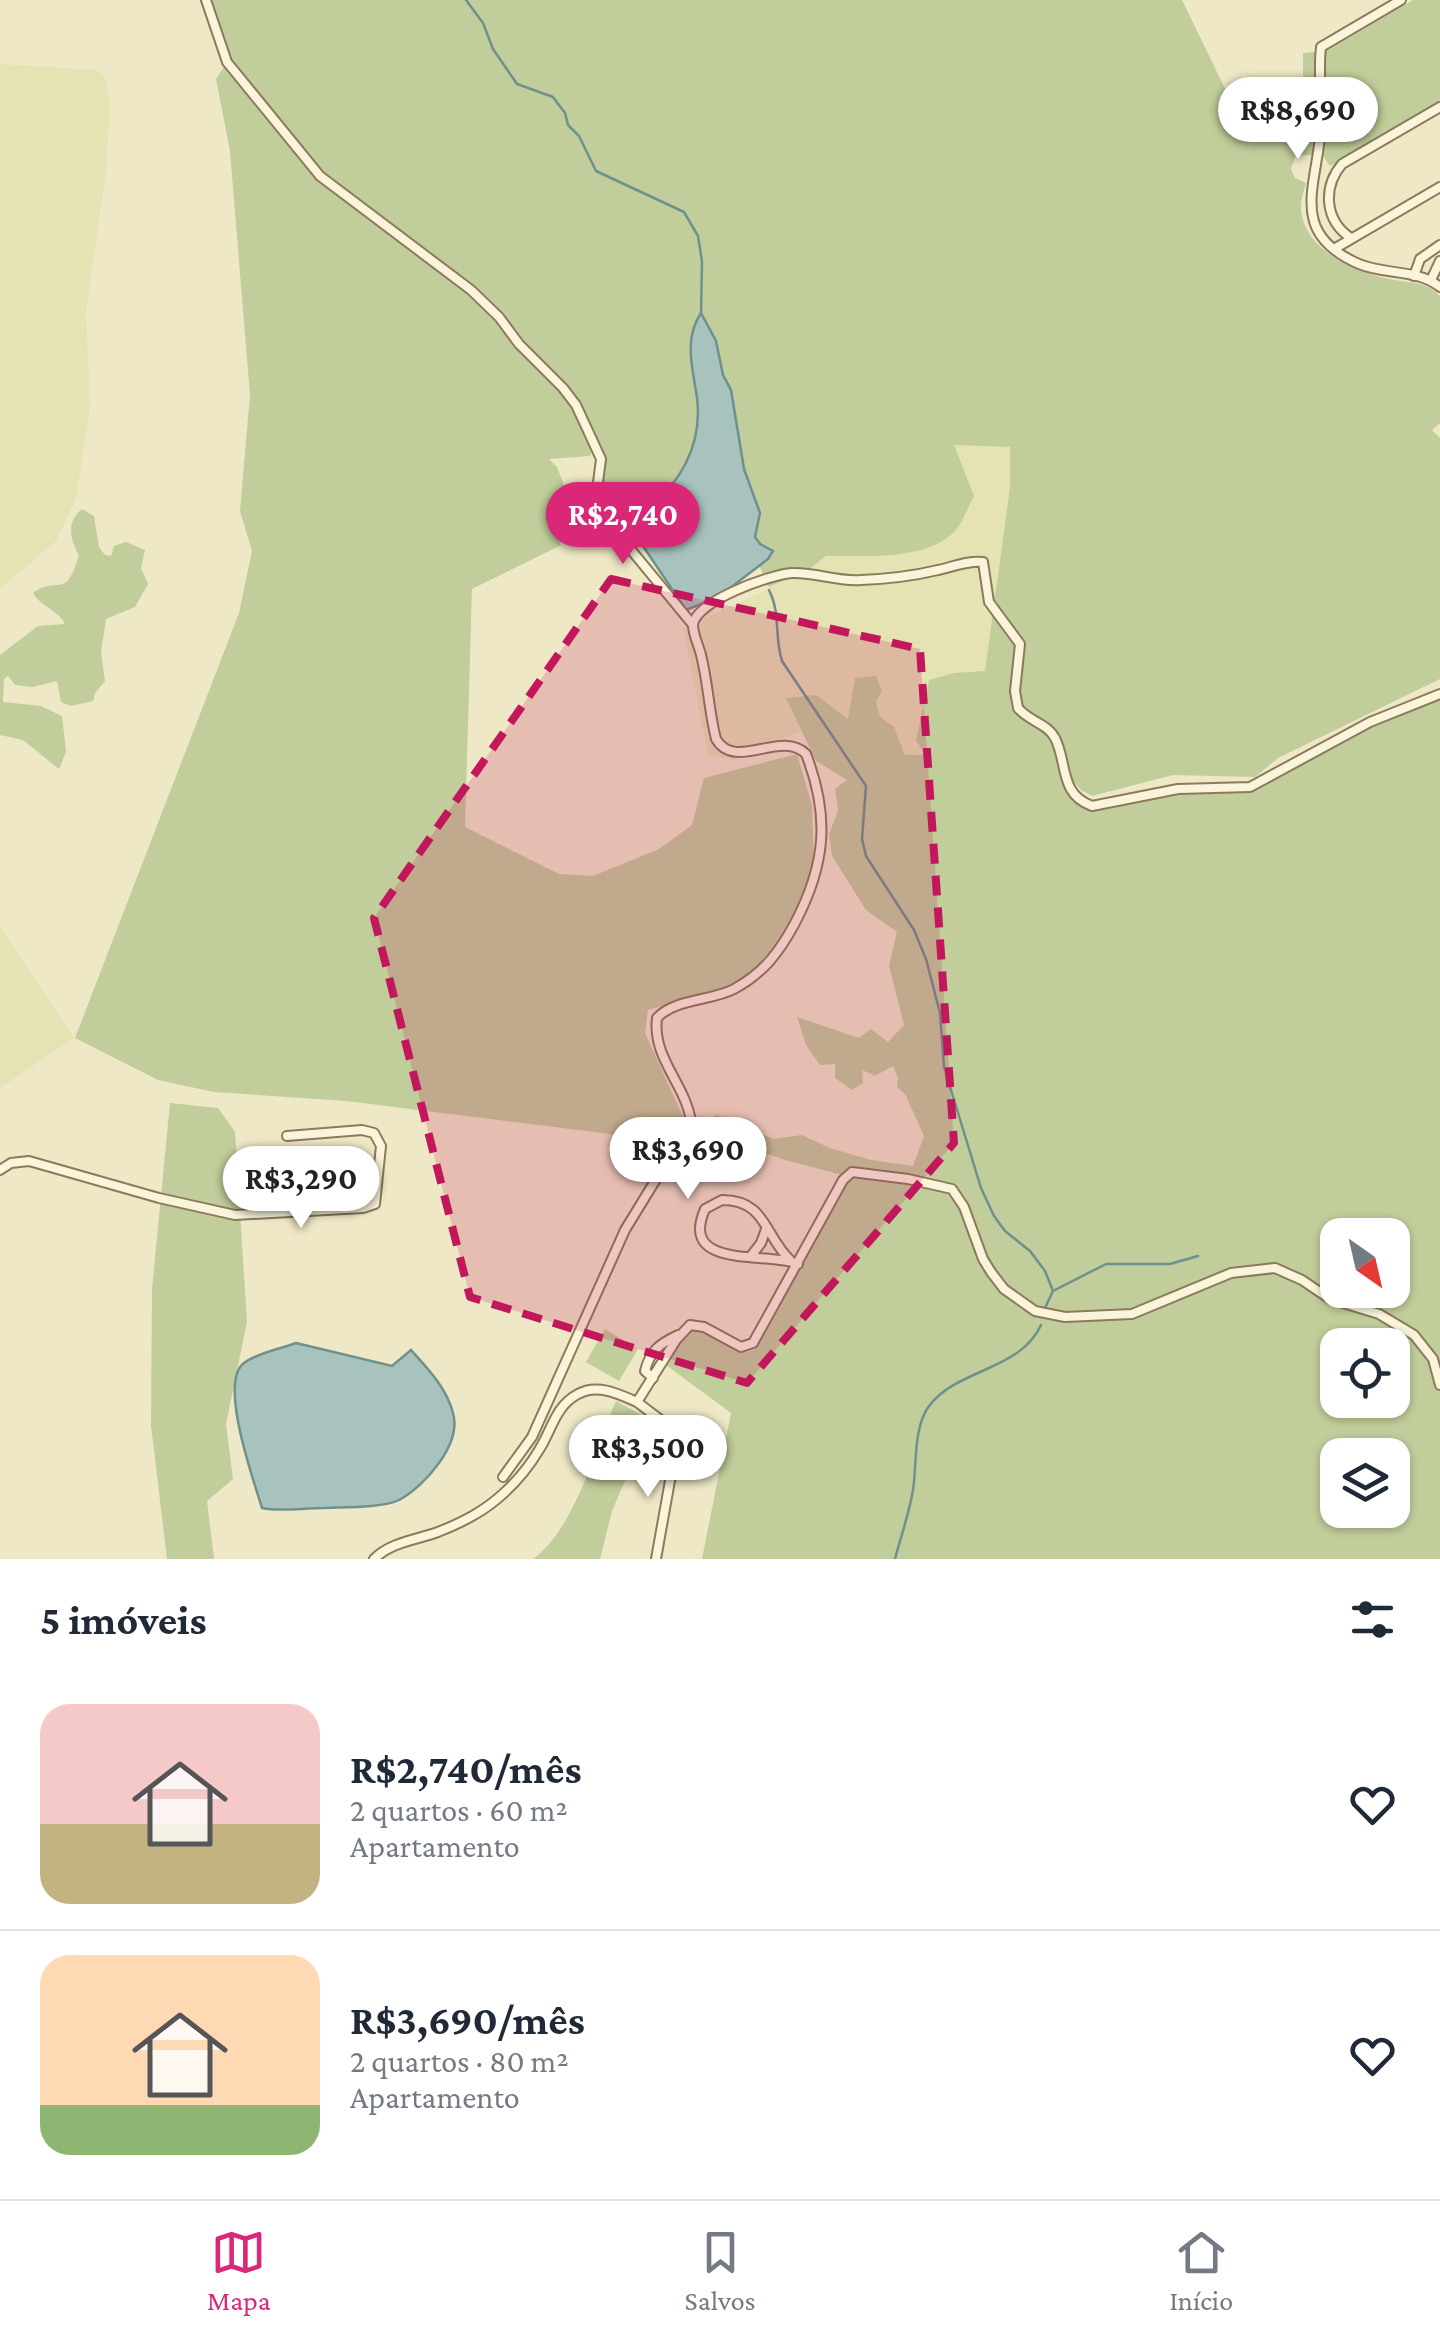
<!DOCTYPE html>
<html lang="pt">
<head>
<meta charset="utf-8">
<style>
  :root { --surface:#fff; --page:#f6f6f7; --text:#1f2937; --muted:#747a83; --line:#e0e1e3; --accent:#db2777 }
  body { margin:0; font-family:"Crimson Pro",serif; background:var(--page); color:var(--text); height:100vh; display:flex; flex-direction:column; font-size:38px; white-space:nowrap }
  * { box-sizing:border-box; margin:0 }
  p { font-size:32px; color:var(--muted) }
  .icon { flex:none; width:55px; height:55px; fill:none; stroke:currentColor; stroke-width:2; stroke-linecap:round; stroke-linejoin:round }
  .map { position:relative; height:1559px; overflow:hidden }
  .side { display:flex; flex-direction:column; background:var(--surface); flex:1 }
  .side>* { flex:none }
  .needle { width:65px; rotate:146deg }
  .buttons { position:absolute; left:1320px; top:1218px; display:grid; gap:20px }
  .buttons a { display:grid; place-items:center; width:90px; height:90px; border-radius:20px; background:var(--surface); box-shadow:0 2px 8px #0004; font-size:50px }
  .price { position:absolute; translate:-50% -85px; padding:0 22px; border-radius:35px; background:#fff; color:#222; font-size:32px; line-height:65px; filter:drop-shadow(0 2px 5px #0008) }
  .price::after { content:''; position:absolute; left:50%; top:60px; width:30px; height:22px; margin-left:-15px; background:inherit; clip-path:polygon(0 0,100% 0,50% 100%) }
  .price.active { background:var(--accent); color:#fff }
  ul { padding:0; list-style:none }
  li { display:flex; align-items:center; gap:30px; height:250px; padding:0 40px }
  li+li { border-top:2px solid var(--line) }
  li span { display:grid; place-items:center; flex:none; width:280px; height:200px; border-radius:30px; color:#555 }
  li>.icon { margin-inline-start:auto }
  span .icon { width:120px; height:120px; fill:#fffc; stroke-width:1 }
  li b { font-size:42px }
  h2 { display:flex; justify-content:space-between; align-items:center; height:120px; padding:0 40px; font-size:42px }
  .tab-bar { display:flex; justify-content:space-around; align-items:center; height:140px; border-top:2px solid var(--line); background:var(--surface); font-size:28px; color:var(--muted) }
  .tab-bar a { display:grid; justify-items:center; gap:5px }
  .tab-bar .active { color:var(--accent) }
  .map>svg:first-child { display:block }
  .farmland { fill:#e5e2b4 }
  .green { fill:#c1cd9a; fill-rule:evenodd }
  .water { fill:#a8c3be; stroke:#6e918d; stroke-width:2.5 }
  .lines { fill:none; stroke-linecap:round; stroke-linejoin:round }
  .stream { stroke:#6e918d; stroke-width:2.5 }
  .minor-casing { stroke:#8b7a5c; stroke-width:12 }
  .minor { stroke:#f9f4da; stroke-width:8 }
  .marked { fill:#c2185b; fill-opacity:0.2; stroke:#c2185b; stroke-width:8; stroke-dasharray:20 12; stroke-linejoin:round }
</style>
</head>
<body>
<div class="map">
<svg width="1440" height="1559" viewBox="0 0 1440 1559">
  <rect width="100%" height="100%" fill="#efe8c7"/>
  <g class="farmland">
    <path d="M0 64 95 70 104 75 110 99 106 171 86 311 90 408 76 498 56 541 0 589Z"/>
    <path d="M954 445 1010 447V487L985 672 954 673 926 755H905L894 728 880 717 876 701 849 719 787 697 802 731 734 760 708 755 683 628 807 571 826 556 883 557Z"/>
    <path d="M0 926 74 1038 0 1088Z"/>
  </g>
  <g class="green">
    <path d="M206 0H1182L1249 138 1303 140V53L1327 51 1413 0H1440V101L1330 166 1322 155H1296L1291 169 1295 178 1306 183C1304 190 1301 199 1301 207 1302 249 1354 272 1389 279 1407 283 1429 281 1440 297V423L1432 430 1440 438V679L1278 758 1255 777 1173 775 1092 796 1081 790 1063 770 1085 804 1153 793 1242 788 1317 749 1440 694V1559H702L731 1413 666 1365 685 1333 694 1328 744 1353 754 1350 850 1177 785 1160 721 1138 703 1141 689 1150 685 1142 693 1130 717 1115 773 1139 802 1135 830 1148 871 1160 913 1166 924 1136 905 1094 897 1087 898 1078 893 1066 875 1076 862 1070 863 1083 852 1090 835 1078V1064L820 1065 806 1045 797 1017 859 1038 871 1029 888 1042 904 1025 889 966 897 932 866 910 832 856 829 834 838 811 835 789 847 780 816 761 786 698 816 695 848 719 855 678 876 676 882 691 876 701 880 717 894 727 905 755H925L916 740 929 680 954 673 985 671 1010 487V447L954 445 974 496C968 507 963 522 955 531 927 561 863 556 826 556L807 571 769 587 759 565 768 559 755 536 760 513 744 469 731 390 723 375 716 341 701 314 689 350 698 403 697 442 680 474 658 502 597 492 601 473 594 447 590 456 549 459 557 467 575 513 553 524 561 545 472 589 465 827 559 874 593 876 659 849 692 825 704 778 797 754 812 805 814 867 786 933 749 975 711 993 648 1010 645 1033 686 1123 674 1134 618 1135 346 1101 214 1092 158 1080 75 1038 239 613 252 551 240 511 250 395 230 151 216 79 227 62ZM1338 1235H1392V1290H1338ZM1338 1345H1392V1400H1338ZM1338 1455H1392V1510H1338Z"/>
    <path d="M82 509 94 516 99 547 105 555 111 556 114 546 126 542 145 550 141 568 148 584 135 607 106 619 101 652 105 681 95 693 93 701 71 706 61 702 57 681 33 687 15 685 8 676 4 679 3 702 41 706 62 716 66 752 59 769 23 740 0 735V655L38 626 65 624C58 610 41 607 33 593 60 574 64 602 79 556 71 540 65 523 82 509Z"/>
    <path d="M170 1103 218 1108 235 1132 247 1322 226 1424 233 1479 207 1501 214 1559H167L151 1425 152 1289Z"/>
    <path d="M605 1329 638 1349 619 1381 586 1362Z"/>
    <path d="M616 1401 651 1420 612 1511 600 1559H533C575 1529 596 1447 616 1401Z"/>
  </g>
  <g class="water">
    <path d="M701 313 716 341 723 375 731 390 744 469 760 513 755 537 760 544 773 551 768 559 717 598 686 610 641 543 653 527 642 514C679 486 703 446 697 398 693 368 683 340 701 313Z"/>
    <path d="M296 1343 392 1366 411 1350C428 1369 446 1387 453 1413 462 1444 425 1486 399 1500 383 1508 342 1507 323 1508 303 1508 280 1512 262 1508 254 1481 218 1382 244 1363 257 1353 280 1349 296 1343Z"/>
  </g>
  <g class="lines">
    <g class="stream">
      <path d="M466 0 483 23 493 49 517 84 553 97 565 113 568 125 579 136 596 171 684 212 698 236 702 261 701 314"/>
      <path d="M769 590C781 613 774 636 782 661L866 786 862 839 866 856 914 930 926 959 940 1013 944 1067 981 1188 994 1216 1005 1231 1030 1251 1045 1271 1053 1291 1045 1308"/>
      <path d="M1053 1291 1106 1264H1170L1198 1256"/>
      <path d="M895 1559C901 1536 909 1514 913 1490 917 1465 913 1428 929 1406 958 1368 1020 1371 1041 1325"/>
    </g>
    <defs>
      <g id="minor">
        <path d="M206 0 227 62 320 176 471 290 499 317 519 344 563 388 576 405 601 459 596 498 599 511 693 625"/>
        <path d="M1401 0 1321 47C1318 72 1322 99 1321 124 1319 183 1285 232 1359 264 1385 275 1418 269 1440 287"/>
        <path d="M1351 238C1325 221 1322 188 1342 164L1440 107"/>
        <path d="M1334 249 1440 187"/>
        <path d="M1414 276 1420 259 1440 245"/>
        <path d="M1431 280 1440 261"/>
        <path d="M0 1170 11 1163 29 1161 159 1198 235 1215 363 1208 375 1204 381 1146 374 1133 362 1130 287 1136"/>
        <path d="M751 1256 761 1243 766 1229"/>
        <path d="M790 1260C764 1235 766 1200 722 1200L705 1209C678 1271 769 1251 798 1264"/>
        <path d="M653 1378 645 1371C650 1351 659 1344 678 1335"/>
        <path d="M637 1402 662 1421 676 1447 656 1559"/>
        <path d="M503 1477 532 1437 625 1230 691 1122C686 1084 652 1059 657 1018 674 999 711 1001 734 989 764 973 780 951 795 923 826 864 830 816 806 754 781 729 735 772 716 739 709 712 708 682 701 655 699 646 693 635 693 625 695 601 772 574 792 573 816 572 837 582 861 580 887 579 913 576 938 570 953 567 968 560 983 562L989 602 1020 644 1015 691 1018 708C1028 721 1047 723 1055 738 1068 764 1059 794 1092 806L1178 789 1250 787 1370 722 1440 694"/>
        <path d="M374 1559C391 1542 416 1540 438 1532 463 1522 485 1511 505 1492 518 1480 530 1465 539 1450 552 1430 555 1406 578 1394 597 1383 619 1394 637 1402L676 1340 690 1325 704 1327 741 1347 753 1343 843 1180 852 1172 908 1179 952 1189 964 1207 983 1259 991 1272 1004 1289 1035 1311 1065 1317 1132 1314 1231 1273 1275 1268 1302 1280 1330 1299 1379 1314 1414 1335 1433 1359 1440 1385"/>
      </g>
    </defs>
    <use href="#minor" class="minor-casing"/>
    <use href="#minor" class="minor"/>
  </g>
  <path class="marked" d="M611 579 920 649 954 1143 747 1383 470 1297 374 918Z"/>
</svg>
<div class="buttons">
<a><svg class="needle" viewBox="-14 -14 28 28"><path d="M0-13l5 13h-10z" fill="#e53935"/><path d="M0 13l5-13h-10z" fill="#747a83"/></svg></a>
<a><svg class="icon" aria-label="locate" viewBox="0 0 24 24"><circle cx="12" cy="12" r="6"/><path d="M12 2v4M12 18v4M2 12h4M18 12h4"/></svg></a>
<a><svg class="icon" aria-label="layers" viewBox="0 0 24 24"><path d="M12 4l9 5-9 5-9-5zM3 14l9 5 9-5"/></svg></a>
</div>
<b class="price" style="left:1298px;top:162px">R$8,690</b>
<b class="price active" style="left:623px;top:567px">R$2,740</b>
<b class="price" style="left:688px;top:1202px">R$3,690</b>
<b class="price" style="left:301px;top:1231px">R$3,290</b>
<b class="price" style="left:648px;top:1500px">R$3,500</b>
</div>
<section class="side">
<h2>5 imóveis<svg class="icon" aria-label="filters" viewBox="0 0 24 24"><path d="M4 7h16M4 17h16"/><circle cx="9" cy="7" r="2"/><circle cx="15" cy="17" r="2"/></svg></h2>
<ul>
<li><span style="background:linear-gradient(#f6c9c9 60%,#c2b280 0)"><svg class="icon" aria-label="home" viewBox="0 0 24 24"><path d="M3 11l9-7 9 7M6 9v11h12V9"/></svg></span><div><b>R$2,740/mês</b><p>2 quartos · 60 m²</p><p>Apartamento</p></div><svg class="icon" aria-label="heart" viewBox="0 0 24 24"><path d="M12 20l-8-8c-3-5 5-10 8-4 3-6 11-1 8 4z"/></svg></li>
<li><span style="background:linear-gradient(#ffd9b3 75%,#8fb573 0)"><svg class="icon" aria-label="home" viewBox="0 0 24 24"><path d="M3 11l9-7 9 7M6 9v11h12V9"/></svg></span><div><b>R$3,690/mês</b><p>2 quartos · 80 m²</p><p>Apartamento</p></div><svg class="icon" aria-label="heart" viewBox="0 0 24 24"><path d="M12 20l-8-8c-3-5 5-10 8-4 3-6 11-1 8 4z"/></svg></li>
</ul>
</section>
<nav class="tab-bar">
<a class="active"><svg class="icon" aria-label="map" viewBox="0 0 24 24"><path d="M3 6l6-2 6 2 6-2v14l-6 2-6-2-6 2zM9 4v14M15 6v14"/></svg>Mapa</a>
<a><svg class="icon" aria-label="saved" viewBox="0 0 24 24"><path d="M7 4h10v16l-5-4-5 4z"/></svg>Salvos</a>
<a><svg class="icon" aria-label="home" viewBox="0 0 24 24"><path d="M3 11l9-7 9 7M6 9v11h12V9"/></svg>Início</a>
</nav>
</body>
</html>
